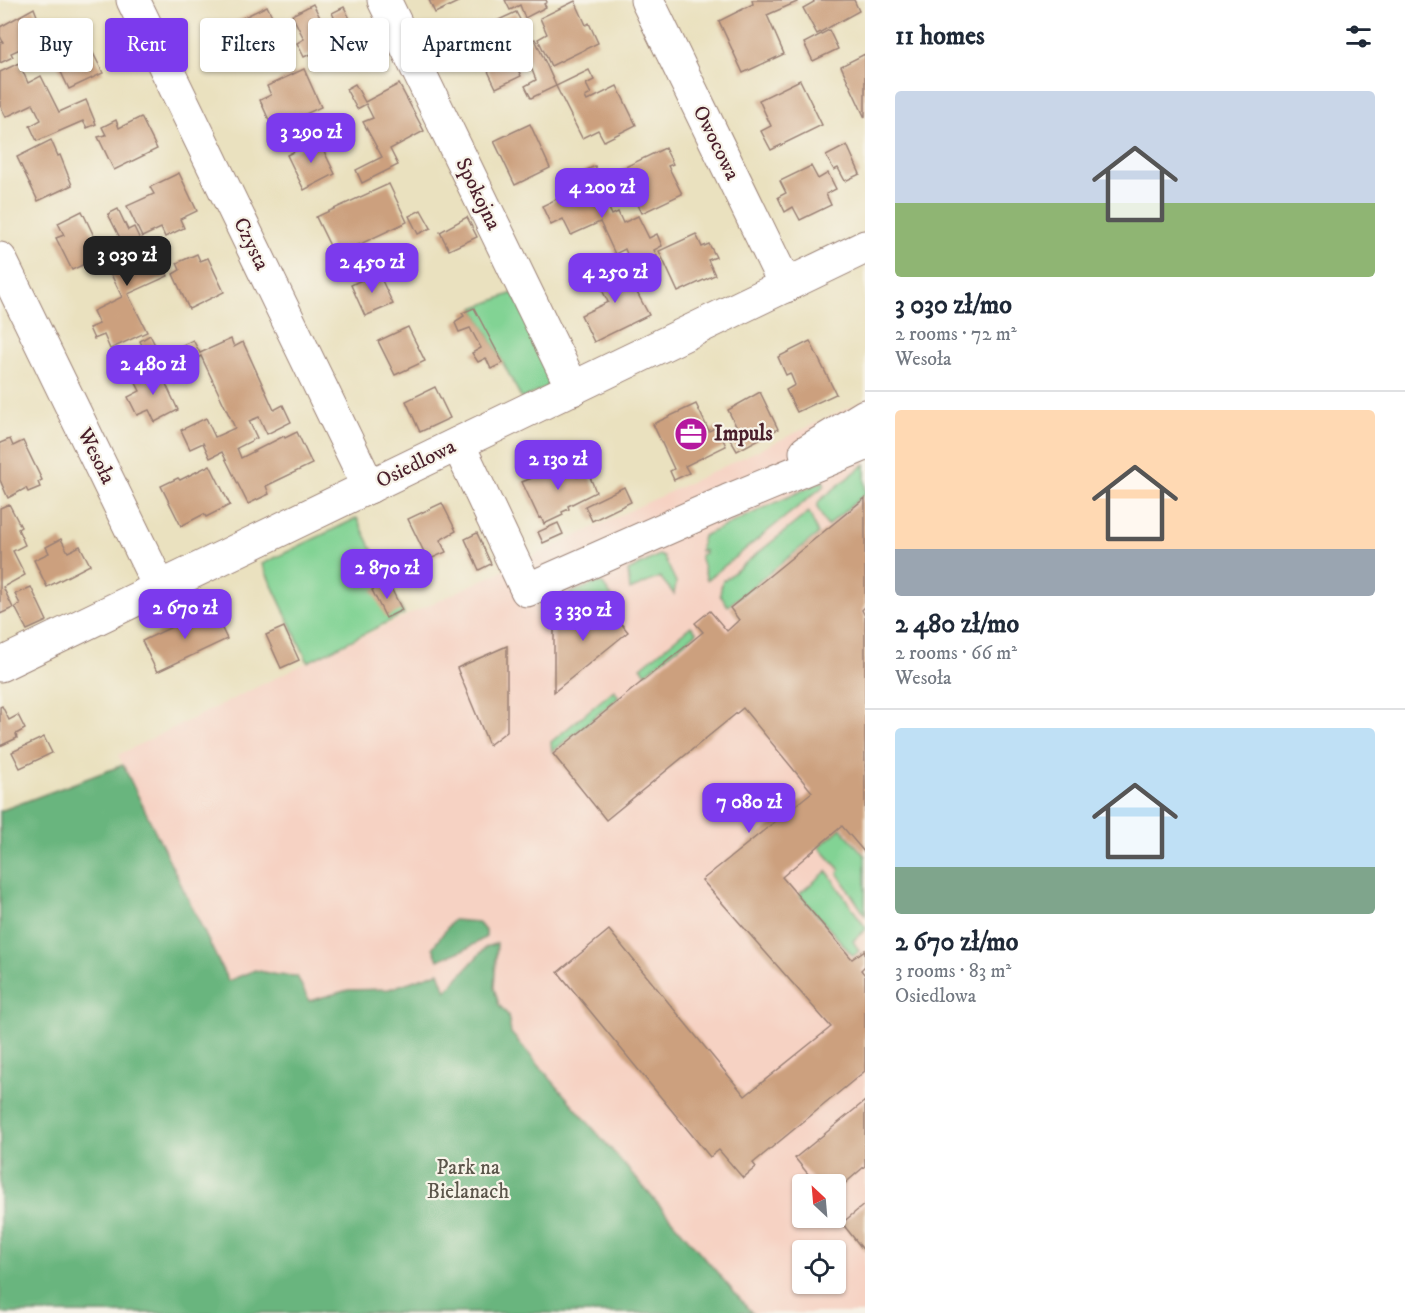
<!DOCTYPE html>
<html lang="en">
<head>
<meta charset="utf-8">
<style>
  :root { --surface:#fff; --page:#f2f2f3; --text:#1f2937; --muted:#747a83; --line:#e0e1e3; --accent:#7c3aed }
  body { margin:0; font-family:"IM FELL DW Pica",serif; background:var(--page); color:var(--text); height:100vh; display:flex; flex-direction:column; font-size:22px; white-space:nowrap }
  * { box-sizing:border-box; margin:0 }
  p { font-size:20px; color:var(--muted) }
  .icon { flex:none; width:33px; height:33px; fill:none; stroke:currentColor; stroke-width:2; stroke-linecap:round; stroke-linejoin:round }
  .map { position:relative; flex:1; overflow:hidden }
  .sheet { display:flex; flex-direction:column; background:var(--surface); width:540px }
  .sheet>* { flex:none }
  .banner { position:absolute; left:18px; top:18px; width:570px; height:54px; display:flex; gap:12px }
  .needle { width:39px; rotate:334deg }
  .tools { position:absolute; left:792px; top:1174px; display:grid; gap:12px }
  .tools a { display:grid; place-items:center; width:54px; height:54px; border-radius:6px; background:var(--surface); box-shadow:0 2px 4px #0004; font-size:30px }
  .price { position:absolute; translate:-50% -51px; padding:0 14px; border-radius:12px; background:var(--accent); color:#fff; font-size:20px; line-height:39px; filter:drop-shadow(0 2px 3px #0008) }
  .price::after { content:''; position:absolute; left:50%; top:36px; width:18px; height:14px; margin-left:-9px; background:inherit; clip-path:polygon(0 0,100% 0,50% 100%) }
  .price.active { background:#222; color:#fff }
  ul { padding:0; list-style:none }
  li { display:grid; align-content:center; gap:12px; height:318px; padding:0 30px }
  li+li { border-top:2px solid var(--line) }
  li span { display:grid; place-items:center; height:186px; border-radius:6px; color:#555 }
  li>.icon { margin-inline-start:auto }
  span .icon { width:108px; height:108px; fill:#fffc; stroke-width:1 }
  li b { font-size:26px }
  h2 { display:flex; justify-content:space-between; align-items:center; height:72px; padding:0 30px; font-size:26px }
  .pill { padding:0 21px; border-radius:6px; background:var(--surface); box-shadow:0 2px 4px #0004; font-size:21px; line-height:54px }
  .pill.active { background:var(--accent); color:#fff }
  main { display:flex; flex:1; min-height:0 }
  .map>svg:first-child { display:block }
  .built { fill:#f6d2c3; fill-rule:evenodd }
  .green { fill:#82d394; stroke:#667960; stroke-width:1.5 }
  .forest { fill:#69b57e; stroke:#5a6a54; stroke-width:1.5 }
  .building { fill:#cca07e }
  .lines { fill:none; stroke-linecap:round; stroke-linejoin:round }
  .minor-casing { stroke:#9a8075; stroke-width:35 }
  .minor { stroke:#fff; stroke-width:33 }
  .labels { text-anchor:middle; dominant-baseline:central; stroke-width:4.5; stroke-linejoin:round; paint-order:stroke }
  .street-label { font-size:21px; fill:#4a1f2b; stroke:#f7f3e8 }
  .poi-label { font-size:21px; font-weight:bold; fill:#4a1f2b; stroke:#f7f3e8; text-anchor:start }
  .park-label { font-size:21px; fill:#5b554a; stroke:#f7f3e8 }
</style>
</head>
<body>
<main>
<div class="map">
<svg width="865" height="1313" viewBox="0 0 865 1313">
  <rect width="100%" height="100%" fill="#f7f3e8"/>
  <filter id="ink" filterUnits="userSpaceOnUse"><feTurbulence type="fractalNoise" baseFrequency=".0167" numOctaves="2"/><feDisplacementMap in="SourceGraphic" scale="12" xChannelSelector="R" yChannelSelector="G"/><feConvolveMatrix kernelMatrix="1 2 1 2 8 2 1 2 1" color-interpolation-filters="sRGB"/></filter>
  <filter id="wash" filterUnits="userSpaceOnUse"><feTurbulence type="fractalNoise" baseFrequency=".008" numOctaves="4" result="noise"/><feDisplacementMap in="SourceGraphic" scale="24" xChannelSelector="R" yChannelSelector="G"/><feGaussianBlur stdDeviation="1.35" result="paint"/><feColorMatrix in="noise" values="0 0 0 0 0 0 0 0 0 0 0 0 0 0 0 0 0 1.4 0 .05"/><feComposite in="paint" operator="in"/></filter>
  <g filter="url(#wash)">
    <rect width="100%" height="100%" fill="#eae1bf"/>
    <path class="built" d="M865 400V1313H752L498 1018 241 1009 118 755 308 662ZM802 1185H836V1218H802ZM802 1251H836V1284H802Z"/>
    <g class="green">
      <path d="M513 293 552 373 547 387 522 399 474 308Z"/>
      <path d="M865 464V494L827 526 817 507 819 501Z"/>
      <path d="M823 481 825 485 707 580 700 555 705 553 704 550 700 551 703 536Z"/>
      <path d="M809 512 818 534 728 606 720 595 722 582Z"/>
      <path d="M357 518 404 614 308 662 262 564Z"/>
      <path d="M659 555 664 557 676 582 674 594 660 577 630 590 628 571Z"/>
      <path d="M597 583 603 584 613 598 549 624C545 597 577 591 597 583Z"/>
      <path d="M691 626 697 633 646 673 641 667Z"/>
      <path d="M614 690 619 697 552 752 551 742Z"/>
      <path d="M841 828 865 856V915L838 874 840 870 819 847Z"/>
      <path d="M827 871 865 927V930L853 941 859 951 853 956 799 894Z"/>
    </g>
    <g class="forest">
      <path d="M123 765 228 981 255 970 277 975 297 976 309 1001 348 990 389 989 439 972 446 991 486 947 497 943 494 988 499 1005 508 1015 511 1033 752 1313H0V811Z"/>
      <path d="M453 920 478 922 486 932V937L468 948 438 960 433 947Z"/>
    </g>
    <g id="blocks">
      <g class="building">
        <path d="M429 0H462L435 13Z"/>
        <path d="M505 0H546L547 2 544 4 546 7 525 18 520 5 510 10Z"/>
        <path d="M752 0H797V2L767 15 784 54 743 73 719 21 753 4Z"/>
        <path d="M813 0H854L859 11 817 34 803 8 814 2Z"/>
        <path d="M575 1 586 25 589 23 598 43 551 66 538 39 547 34 540 18Z"/>
        <path d="M313 4 323 23 334 17 332 13 344 7 366 50 344 63 333 43 304 57 297 43 304 39 292 15Z"/>
        <path d="M267 6 287 45 244 66 224 27Z"/>
        <path d="M34 8 43 32 40 40 11 53 13 57 0 63V43L3 42 0 36V27Z"/>
        <path d="M516 12 525 29 510 37 520 58 514 61 521 76 496 88 470 33Z"/>
        <path d="M73 24 81 42 86 39 103 73 69 89 45 38Z"/>
        <path d="M829 30 838 49 813 61 804 43Z"/>
        <path d="M535 39 556 86 531 98 525 86 536 80 522 45Z"/>
        <path d="M865 54V118L841 66Z"/>
        <path d="M19 63 28 83 41 76 59 112 86 100 96 124 87 128 83 121 37 141 30 126 41 120 33 104 6 117 0 105V72Z"/>
        <path d="M304 69 321 107 273 129 260 100 271 95 267 86Z"/>
        <path d="M589 70 594 80 586 84 591 94 585 97 587 101 617 86 636 125 604 141 598 130 582 138 556 86Z"/>
        <path d="M800 80 822 125 771 150 761 131 771 126 759 100Z"/>
        <path d="M355 84 365 102 399 84 424 131 390 149 398 165 362 183 356 170 382 157 363 122 373 118 366 104 357 109 346 89Z"/>
        <path d="M141 117 157 149 114 170 98 137 106 135 102 127 116 120 119 128Z"/>
        <path d="M530 124 550 168 515 185 494 141Z"/>
        <path d="M318 139 335 174 304 190 287 155Z"/>
        <path d="M51 140 58 156 60 155 72 185 38 201 17 157Z"/>
        <path d="M847 145 860 174 845 181 838 168 834 170 826 156Z"/>
        <path d="M665 148 673 164 668 166 682 194 642 213 621 169Z"/>
        <path d="M595 166 603 181 590 187 600 208 607 204 612 215 618 212 623 223 638 216 649 238 657 234 662 246 654 250 657 256 653 258 658 267 647 272 641 260 631 264 625 249 615 254 600 222 571 235 563 219 551 225 542 206 567 194 562 182Z"/>
        <path d="M811 166 818 179 828 173 836 189 826 194 831 205 800 220 793 207 785 212 778 197 786 193 780 181Z"/>
        <path d="M179 173 197 211 180 219 184 228 165 237 161 228 142 237 127 206 154 194 150 187Z"/>
        <path d="M389 184 407 222 335 256 316 217Z"/>
        <path d="M118 209 128 230 134 227 145 250 148 248 154 261 160 259 168 276 128 294 147 332 110 349 104 335 94 339 89 328 99 324 93 311 122 297 107 266 120 259 115 248 123 244 108 214Z"/>
        <path d="M421 210 431 228 418 234 409 216Z"/>
        <path d="M82 211 103 255 72 270 56 238 64 235 58 223Z"/>
        <path d="M467 217 477 237 449 250 440 232Z"/>
        <path d="M696 234 702 247 709 244 716 257 708 260 715 275 678 292 659 251Z"/>
        <path d="M197 254 200 261 208 258 224 292 189 309 173 274 180 270 177 263Z"/>
        <path d="M620 261 649 315 594 342 581 315 608 302 594 274Z"/>
        <path d="M378 272 393 304 365 316 351 285Z"/>
        <path d="M474 308 503 363 491 369 486 358 478 362 472 353 481 348 470 328 459 332 455 323 456 321 464 316 462 313Z"/>
        <path d="M408 327 425 361 395 375 378 341Z"/>
        <path d="M150 335 160 355 149 360 140 341Z"/>
        <path d="M231 339 234 347 243 342 274 410 283 405 291 422 267 434 259 417 249 421 257 438 237 448 241 458 284 436 285 438 297 432 312 464 266 486 269 494 248 504 222 452 210 458 203 443 190 449 181 430 206 418 215 437 235 428 201 356 182 366 186 376 173 383 160 356 193 340 200 353Z"/>
        <path d="M810 341 836 394 797 412 786 390 795 385 790 373 786 375 778 357Z"/>
        <path d="M158 367 178 410 155 422 149 410 137 415 128 397 140 391 134 379Z"/>
        <path d="M435 387 450 418 420 432 406 401Z"/>
        <path d="M760 392 778 429 737 451 730 439 740 434 728 410Z"/>
        <path d="M696 404 709 431 717 427 726 446 685 466 689 473 674 480 670 471 674 469 653 424Z"/>
        <path d="M10 439 13 446 23 441 42 480 38 482 40 487 28 492 26 488 8 498 0 480V443Z"/>
        <path d="M569 460 577 477 588 472 596 492 568 506 569 509 562 512 563 515 544 524 541 517 539 518 522 482 568 463 567 461Z"/>
        <path d="M210 465 230 505 206 517 204 514 181 526 161 486 178 478 180 480Z"/>
        <path d="M624 487 631 502 592 521 585 506Z"/>
        <path d="M865 498V607L862 610 865 616V853L842 826 782 877 852 959 865 950V966L861 970 865 975V1071L753 1163 756 1167 743 1178 719 1150 710 1157 558 972 609 930 745 1096 831 1027 702 880 812 792 743 708 606 820 553 754 703 632 695 623 710 611 727 631 739 620 730 608Z"/>
        <path d="M442 503 456 531 440 540 446 552 428 560 408 519Z"/>
        <path d="M9 504 21 527 18 529 25 545 13 551 25 575 3 587 13 608 0 614V508Z"/>
        <path d="M558 523 563 534 543 543 538 532Z"/>
        <path d="M477 533 491 564 479 570 465 539Z"/>
        <path d="M61 539 68 552 80 546 90 565 47 587 34 560 49 553 46 547Z"/>
        <path d="M388 582 402 610 386 618 372 590Z"/>
        <path d="M31 587 47 621 27 630 15 607 20 604 15 594Z"/>
        <path d="M605 604 628 632 554 692V625Z"/>
        <path d="M212 608 227 639 157 672 142 641Z"/>
        <path d="M284 627 299 660 281 668 266 635Z"/>
        <path d="M507 646V731L489 745 457 668Z"/>
        <path d="M2 706 9 720 18 715 25 729 16 734 17 738 0 746V707Z"/>
        <path d="M44 737 52 753 20 768 12 752Z"/>
        <path d="M865 1101V1166L836 1191V1185H817L795 1158Z"/>
        <path d="M865 1204V1252L842 1223Z"/>
      </g>
    </g>
  </g>
  <g filter="url(#ink)">
    <use href="#blocks" fill-opacity="0" stroke="#9a8075" stroke-width="1.5"/>
    <g class="lines">
      <defs>
        <g id="minor">
          <path d="M133 0 369 487"/>
          <path d="M384 0 573 389"/>
          <path d="M647 0 786 286"/>
          <path d="M0 259 160 588"/>
          <path d="M458 444 527 590 728 501 865 444"/>
          <path d="M806 452 865 416"/>
          <path d="M0 665 865 247"/>
        </g>
      </defs>
      <use href="#minor" class="minor-casing"/>
      <use href="#minor" class="minor"/>
    </g>
  </g>
  <defs>
    <symbol id="office-disc" viewBox="-11 -11 22 22"><circle r="9.5" fill="#b5179e" stroke="#f7f3e8"/><path d="M-6-3h4V-5.5h4V-3h4V5H-6ZM-1-4.5V-3h2v-1.5ZM-6 0V1H6V0Z" fill="#fff"/></symbol>
  </defs>
  <g fill-rule="evenodd">
    <use href="#office-disc" x="672" y="415" width="38" height="38"/>
  </g>
  <g class="labels">
    <g class="street-label">
      <text transform="translate(716 143) rotate(64)">Owocowa</text>
      <text transform="translate(478 194) rotate(64)">Spokojna</text>
      <text transform="translate(251 244) rotate(64)">Czysta</text>
      <text transform="translate(96 456) rotate(64)">Wesoła</text>
      <text transform="translate(416 464) rotate(-26)">Osiedlowa</text>
    </g>
    <g class="poi-label">
      <text x="714" y="434">Impuls</text>
    </g>
    <g class="park-label">
      <text x="468" y="1168">Park na<tspan x="468" dy="24">Bielanach</tspan></text>
    </g>
  </g>
</svg>
<div class="tools">
<a><svg class="needle" viewBox="-14 -14 28 28"><path d="M0-13l5 13h-10z" fill="#e53935"/><path d="M0 13l5-13h-10z" fill="#747a83"/></svg></a>
<a><svg class="icon" aria-label="locate" viewBox="0 0 24 24"><circle cx="12" cy="12" r="6"/><path d="M12 2v4M12 18v4M2 12h4M18 12h4"/></svg></a>
</div>
<b class="price" style="left:311px;top:164px">3 290 zł</b>
<b class="price" style="left:602px;top:219px">4 200 zł</b>
<b class="price active" style="left:127px;top:287px">3 030 zł</b>
<b class="price" style="left:372px;top:294px">2 450 zł</b>
<b class="price" style="left:615px;top:304px">4 250 zł</b>
<b class="price" style="left:153px;top:396px">2 480 zł</b>
<b class="price" style="left:558px;top:491px">2 130 zł</b>
<b class="price" style="left:387px;top:600px">2 870 zł</b>
<b class="price" style="left:185px;top:640px">2 670 zł</b>
<b class="price" style="left:583px;top:642px">3 330 zł</b>
<b class="price" style="left:749px;top:834px">7 080 zł</b>
<div class="banner">
<a class="pill">Buy</a>
<a class="pill active">Rent</a>
<a class="pill">Filters</a>
<a class="pill">New</a>
<a class="pill">Apartment</a>
</div>
</div>
<section class="sheet">
<h2>11 homes<svg class="icon" aria-label="filters" viewBox="0 0 24 24"><path d="M4 7h16M4 17h16"/><circle cx="9" cy="7" r="2"/><circle cx="15" cy="17" r="2"/></svg></h2>
<ul>
<li><span style="background:linear-gradient(#c9d6e8 60%,#8fb573 0)"><svg class="icon" aria-label="home" viewBox="0 0 24 24"><path d="M3 11l9-7 9 7M6 9v11h12V9"/></svg></span><div><b>3 030 zł/mo</b><p>2 rooms · 72 m²</p><p>Wesoła</p></div></li>
<li><span style="background:linear-gradient(#ffd9b3 75%,#9aa5b1 0)"><svg class="icon" aria-label="home" viewBox="0 0 24 24"><path d="M3 11l9-7 9 7M6 9v11h12V9"/></svg></span><div><b>2 480 zł/mo</b><p>2 rooms · 66 m²</p><p>Wesoła</p></div></li>
<li><span style="background:linear-gradient(#bfe0f5 75%,#7fa58c 0)"><svg class="icon" aria-label="home" viewBox="0 0 24 24"><path d="M3 11l9-7 9 7M6 9v11h12V9"/></svg></span><div><b>2 670 zł/mo</b><p>3 rooms · 83 m²</p><p>Osiedlowa</p></div></li>
</ul>
</section>
</main>
</body>
</html>
